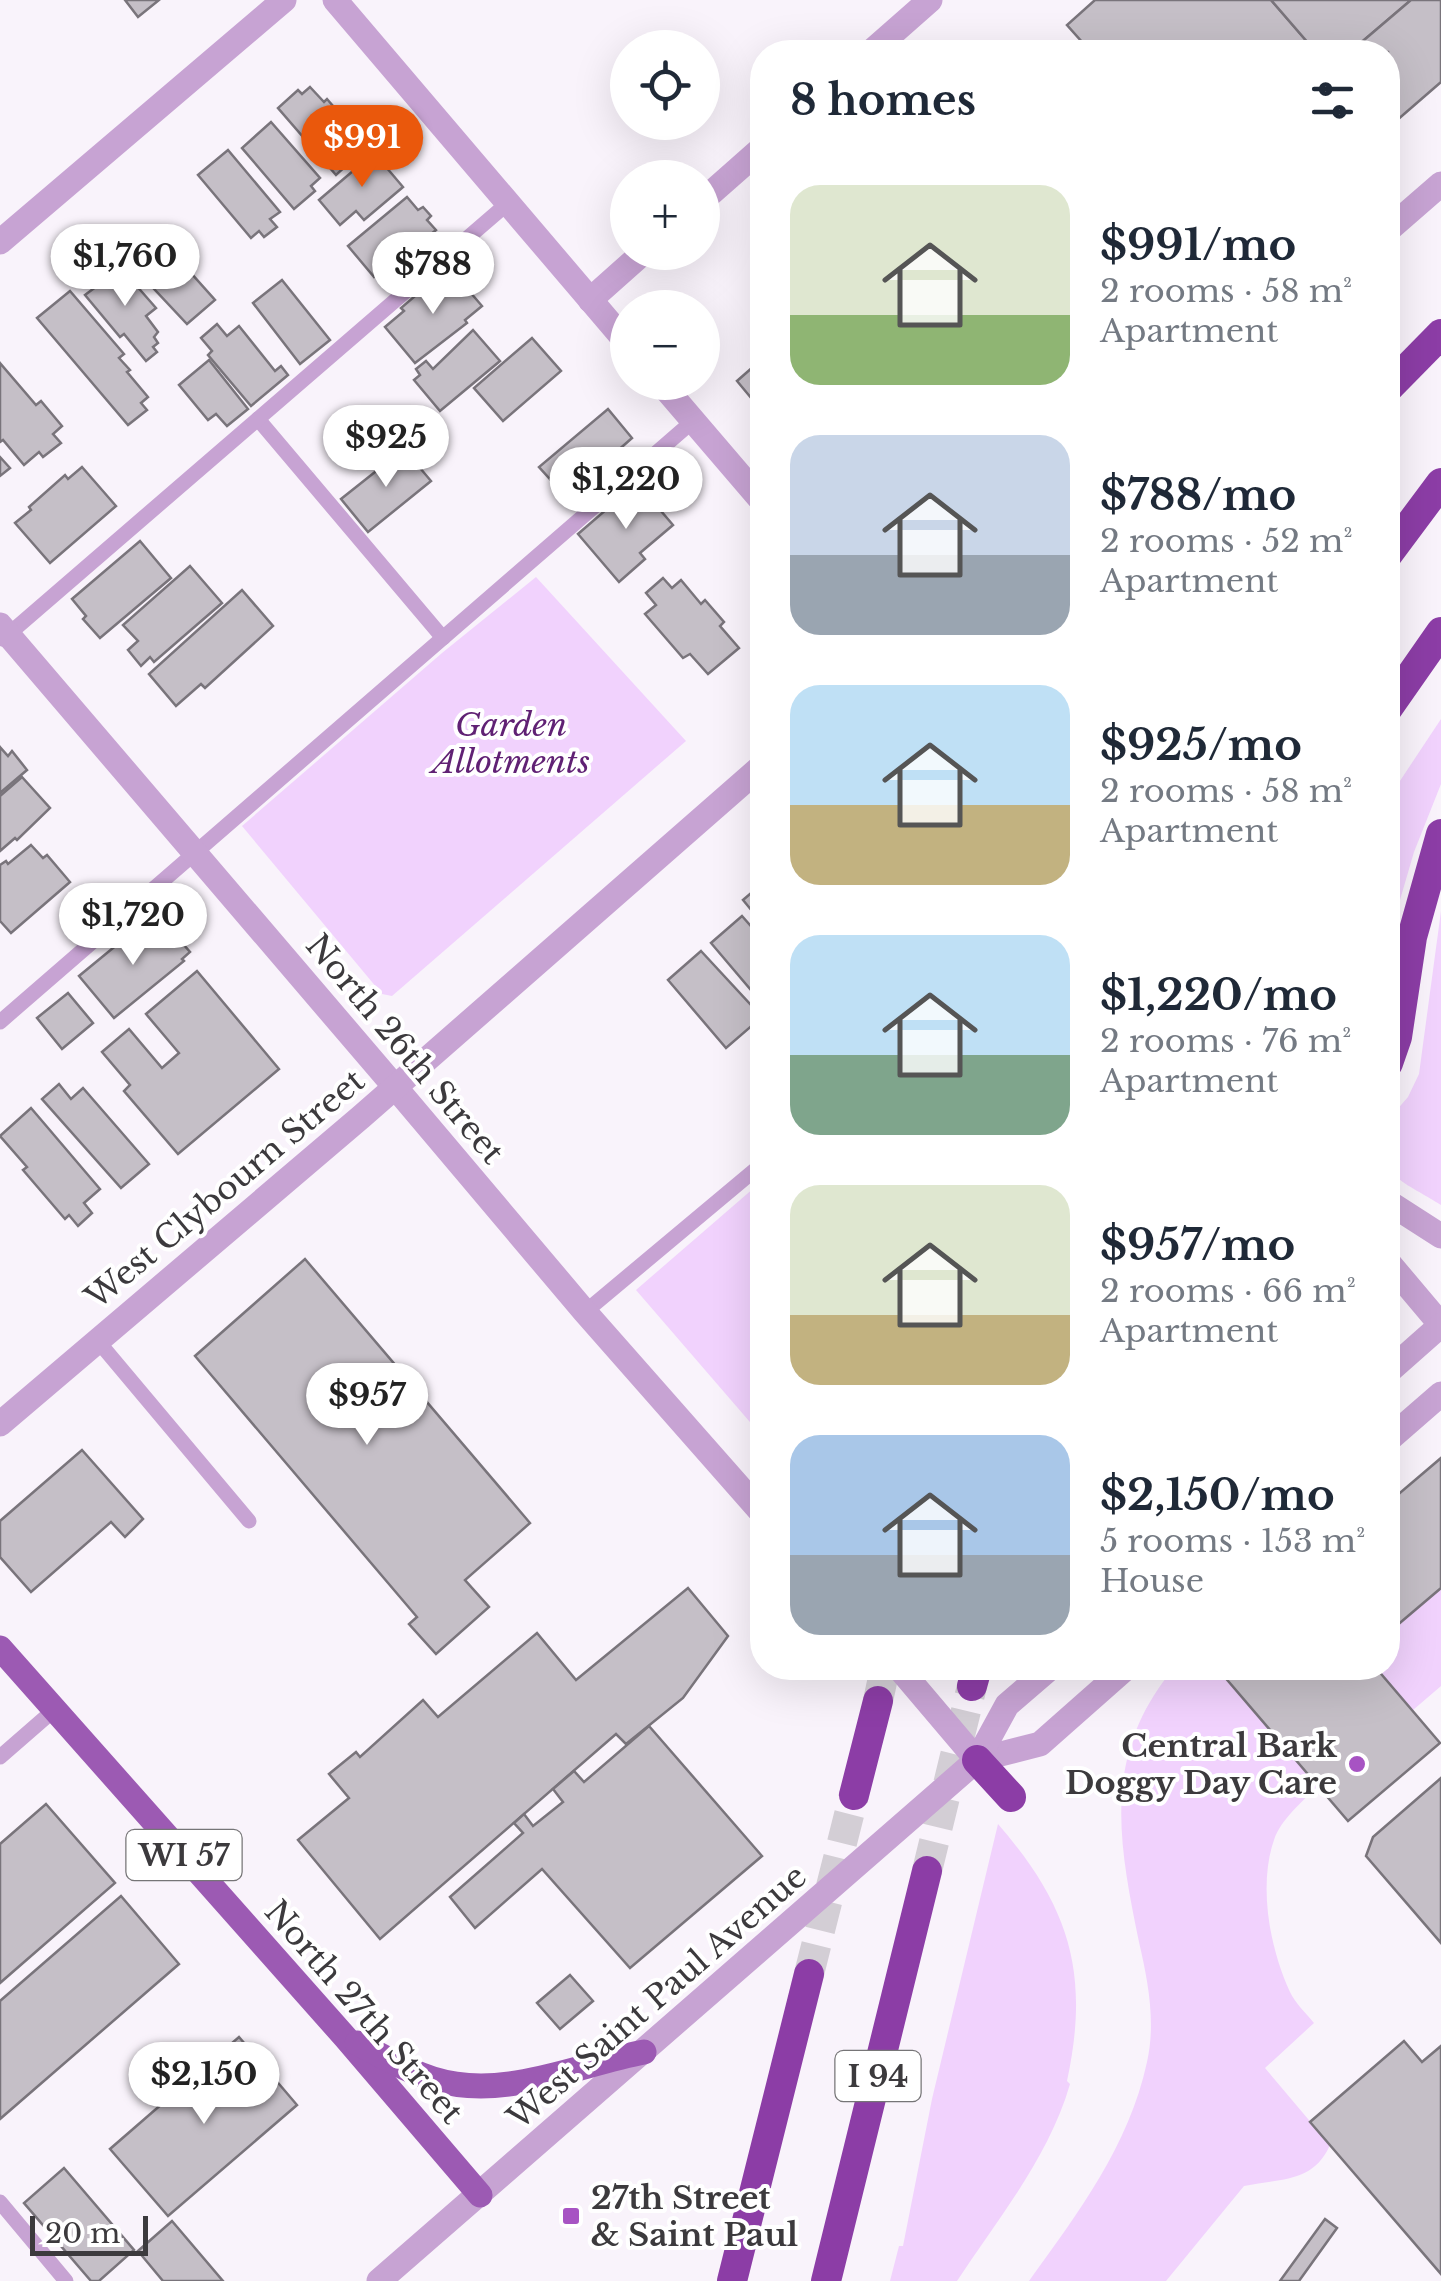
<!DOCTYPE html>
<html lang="en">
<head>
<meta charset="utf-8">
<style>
  :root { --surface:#fff; --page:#f6f6f7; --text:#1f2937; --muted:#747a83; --accent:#ea580c }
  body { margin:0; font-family:"Libre Baskerville",serif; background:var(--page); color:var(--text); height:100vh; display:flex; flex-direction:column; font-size:38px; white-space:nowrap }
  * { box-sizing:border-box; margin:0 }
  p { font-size:32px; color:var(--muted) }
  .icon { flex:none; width:55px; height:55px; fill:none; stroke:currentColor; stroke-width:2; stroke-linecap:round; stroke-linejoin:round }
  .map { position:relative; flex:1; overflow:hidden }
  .panel { position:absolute; left:750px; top:40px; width:650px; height:1640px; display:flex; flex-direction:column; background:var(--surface); border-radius:40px; box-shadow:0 10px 40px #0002 }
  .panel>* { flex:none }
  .tools { position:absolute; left:610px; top:30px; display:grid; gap:20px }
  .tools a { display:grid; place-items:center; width:110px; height:110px; border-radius:50%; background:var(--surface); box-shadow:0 10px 40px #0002; font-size:50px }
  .scale { position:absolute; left:30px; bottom:25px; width:118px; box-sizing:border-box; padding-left:10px; border:5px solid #3c3a3d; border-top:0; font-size:28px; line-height:35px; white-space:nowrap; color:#3c3a3d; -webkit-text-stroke:8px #fff; paint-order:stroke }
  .price { position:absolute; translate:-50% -85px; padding:0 22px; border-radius:35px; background:#fff; color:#222; font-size:32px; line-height:65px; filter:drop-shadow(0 2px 5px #0008) }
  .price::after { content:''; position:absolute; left:50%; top:60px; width:30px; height:22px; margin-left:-15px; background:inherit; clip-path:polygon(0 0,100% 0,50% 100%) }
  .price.active { background:var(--accent); color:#fff }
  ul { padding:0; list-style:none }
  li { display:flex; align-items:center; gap:30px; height:250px; padding:0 40px }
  li span { display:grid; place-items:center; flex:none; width:280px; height:200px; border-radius:30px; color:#555 }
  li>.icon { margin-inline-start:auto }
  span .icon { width:120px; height:120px; fill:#fffc; stroke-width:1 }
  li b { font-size:42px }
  h2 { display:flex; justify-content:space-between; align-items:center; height:120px; padding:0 40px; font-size:42px }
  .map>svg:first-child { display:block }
  .green { fill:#f1d2fd }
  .building { fill:#c5bfc7; stroke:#79747b; stroke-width:2.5 }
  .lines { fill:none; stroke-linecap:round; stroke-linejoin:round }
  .motorway-tunnel { stroke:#d3ced5; stroke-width:30; stroke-dasharray:30 15; stroke-linecap:butt }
  .service { stroke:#c7a3d3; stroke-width:15 }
  .minor { stroke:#c7a3d3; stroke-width:25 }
  .tertiary { stroke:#c7a3d3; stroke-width:25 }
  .primary { stroke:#9c5ab3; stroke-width:25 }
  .motorway { stroke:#8c3da6; stroke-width:30 }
  .poi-dot { fill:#a753c3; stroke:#fff; stroke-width:4 }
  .labels { text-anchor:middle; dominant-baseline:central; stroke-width:8; stroke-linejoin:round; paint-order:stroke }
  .shield { fill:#fff; stroke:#767577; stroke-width:2.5 }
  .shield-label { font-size:30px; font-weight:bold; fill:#3c3a3d }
  .park-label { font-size:32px; font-style:italic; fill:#602174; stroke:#fff }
  .street-label { font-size:32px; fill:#3c3a3d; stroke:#fff }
  .poi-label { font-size:32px; font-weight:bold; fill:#3c3a3d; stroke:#fff; text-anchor:end }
</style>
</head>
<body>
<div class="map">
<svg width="1441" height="2281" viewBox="0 0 1441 2281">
  <rect width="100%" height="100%" fill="#f9f3fb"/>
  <g class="green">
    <path d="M536 577 686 741 392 996 382 994 242 826 442 653Z"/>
    <path d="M1441 719V784L1414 852 1388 941V799Z"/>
    <path d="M1441 911V1205C1388 1172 1388 1184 1388 1120L1408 1097 1419 1074Z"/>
    <path d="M762 1181V1436L636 1290Z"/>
    <path d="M1441 1588V1686L1413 1710 1376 1668H1388V1633Z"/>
    <path d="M1174 1668H1217L1318 1786C1303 1801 1281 1819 1274 1840 1258 1886 1270 1949 1290 1992 1295 2003 1306 2013 1314 2023L1265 2068 1330 2145C1313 2183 1282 2178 1244 2186L1166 2281H1029C1078 2213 1129 2146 1147 2062 1156 2022 1148 1981 1139 1942 1118 1840 1102 1754 1174 1668Z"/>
    <path d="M998 1824C1070 1907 1090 1974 1067 2081L1070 2084C1049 2157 998 2219 957 2281H890L899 2246H903L932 2099Z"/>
  </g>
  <g class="building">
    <path d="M125 0H159L138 17Z"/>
    <path d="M1095 0H1271L1316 52H1091L1067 25Z"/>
    <path d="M1271 0H1411L1350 52H1316Z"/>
    <path d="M1411 0H1441V82L1388 128V52H1350Z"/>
    <path d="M310 87 324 102 327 99 365 143 358 149 361 152 336 175 278 108 298 90 302 94Z"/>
    <path d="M271 122 320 178 311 186 315 191 294 209 242 148Z"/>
    <path d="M228 150 280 212 270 219 277 227 264 237 259 231 251 238 198 175Z"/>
    <path d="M374 153 379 159 383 155 391 163 386 167 403 187 364 220 356 211 340 225 319 200Z"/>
    <path d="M407 197 418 210 423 207 431 216 427 220 436 230 393 266 390 262 374 277 348 246Z"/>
    <path d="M157 235 215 300 187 324 127 260Z"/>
    <path d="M114 260 156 308 146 316 158 332 154 337 158 343 153 347 157 352 146 361 124 334 120 337 85 295 105 280 99 273Z"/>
    <path d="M452 271 482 306 465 320 467 323 415 363 385 327 404 311 401 308 422 290 425 294Z"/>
    <path d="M282 280 330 340 300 364 253 303Z"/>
    <path d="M70 291 124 354 119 358 130 370 127 372 148 397 141 403 147 410 128 425 37 318Z"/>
    <path d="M217 324 227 336 239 326 275 371 281 366 288 375 251 406 208 355 212 351 201 338Z"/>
    <path d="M473 330 500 361 440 411 414 380 420 375 416 369 426 361 433 369Z"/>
    <path d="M532 338 561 371 503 421 474 388Z"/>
    <path d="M762 359V411L737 381Z"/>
    <path d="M209 360 248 409 227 426 216 414 208 420 179 385Z"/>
    <path d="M0 363 36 405 41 401 62 426 53 434 61 443 43 457 39 452 24 465 3 440 0 442Z"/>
    <path d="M608 409 632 438 582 482 584 485 568 499 539 467Z"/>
    <path d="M404 449 431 481 368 532 341 499Z"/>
    <path d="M0 457 10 468 0 476Z"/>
    <path d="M82 467 116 506 50 563 15 523 31 510 29 507 65 475 68 479Z"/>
    <path d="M637 483 673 525 640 553 645 559 619 582 578 534Z"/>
    <path d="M140 541 171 578 100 638 83 619 86 616 72 599Z"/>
    <path d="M190 566 222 603 154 662 150 657 141 666 128 650 138 641 123 625Z"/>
    <path d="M663 578 672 588 681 580 701 604 705 600 724 622 720 626 739 648 708 674 690 654 683 658 645 614 656 605 646 593Z"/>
    <path d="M242 590 273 626 205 688 201 684 176 706 149 674Z"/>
    <path d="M0 747 8 756 12 751 27 770 0 793Z"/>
    <path d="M22 777 50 808 17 840 15 838 0 851V796Z"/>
    <path d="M31 845 43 858 47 855 70 882 11 933 0 921V865L6 861 8 864Z"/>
    <path d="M757 888 762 894V923L743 900Z"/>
    <path d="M742 916 757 933 761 930 762 932V1003L711 943Z"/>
    <path d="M147 920 167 944 176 936 190 952 182 959 184 961 114 1018 79 976Z"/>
    <path d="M701 951 762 1017 726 1048 668 980Z"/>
    <path d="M197 971 279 1069 178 1154 124 1091 130 1085 102 1052 129 1029 162 1068 179 1053 146 1014Z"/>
    <path d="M68 993 93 1023 62 1049 37 1018Z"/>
    <path d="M59 1084 71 1099 83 1088 149 1164 121 1188 42 1099Z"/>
    <path d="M31 1108 100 1189 84 1203 92 1213 78 1226 69 1215 65 1219 23 1170 27 1167 0 1136Z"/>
    <path d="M305 1259 530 1523 465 1580 489 1607 436 1654 409 1624 417 1617 195 1356Z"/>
    <path d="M82 1450 143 1519 125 1537 111 1522 31 1592 0 1557V1521Z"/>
    <path d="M1441 1458V1588L1388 1633V1503Z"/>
    <path d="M688 1588 728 1636 683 1698 626 1744 616 1734 380 1939 298 1840 349 1798 329 1774 356 1752 360 1757 423 1700 438 1717 537 1633 576 1680Z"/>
    <path d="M1217 1668H1376L1440 1743 1348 1821Z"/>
    <path d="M649 1726 762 1856 630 1968 542 1869 475 1928 450 1897 523 1833 514 1823 524 1814 533 1826 563 1802 553 1789 574 1771 584 1782Z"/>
    <path d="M1441 1778V1943L1366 1856 1373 1837Z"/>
    <path d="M46 1804 115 1883 0 1983V1844Z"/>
    <path d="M121 1896 179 1964 0 2119V2001Z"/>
    <path d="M570 1975 593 2001 560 2029 537 2003Z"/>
    <path d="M239 2037 297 2105 168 2216 110 2149Z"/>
    <path d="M1404 2041 1422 2062 1441 2046V2274L1310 2122Z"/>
    <path d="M64 2168 134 2250 99 2281H91L24 2203Z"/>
    <path d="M1325 2219 1337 2228 1299 2281H1280Z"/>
    <path d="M172 2221 223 2281H163L138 2251Z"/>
  </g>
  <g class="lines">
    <g class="motorway-tunnel">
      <path d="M878 1701 885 1668"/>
      <path d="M927 1871 972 1686"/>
      <path d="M809 1974 854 1795"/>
    </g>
    <g class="service">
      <path d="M258 419 443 638"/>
      <path d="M3 639 508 203"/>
      <path d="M0 1022 693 421"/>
      <path d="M585 1312 762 1164"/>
      <path d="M97 1340 249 1521"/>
      <path d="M0 1757 54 1710"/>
      <path d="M0 2202 66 2281"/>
    </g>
    <g class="minor">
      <path d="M335 0 628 344"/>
      <path d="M871 52 930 0"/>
      <path d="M702 201 762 148"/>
      <path d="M0 242 284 0"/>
      <path d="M590 300 644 252"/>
      <path d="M660 382 762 501"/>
      <path d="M0 625 395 1087"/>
    </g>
    <g class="tertiary">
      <path d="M1388 230 1441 184"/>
      <path d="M395 1087 585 1312 762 1513"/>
      <path d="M1388 1202 1441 1236"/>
      <path d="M1388 1262 1441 1325"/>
      <path d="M1388 1372 1441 1325"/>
      <path d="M0 1424 361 1117 762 766"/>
      <path d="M1388 1440 1441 1394"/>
      <path d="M899 1668 977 1760"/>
      <path d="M977 1760 1040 1744 1126 1668"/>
      <path d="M379 2281 977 1760 1007 1705 1050 1668"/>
    </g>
    <g class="primary">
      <path d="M0 1648 345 2037 480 2195"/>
      <path d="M357 2043C381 2055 406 2071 433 2079 503 2101 576 2065 644 2052"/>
    </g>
    <g class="motorway">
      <path d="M1388 388 1441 334"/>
      <path d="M1388 554 1441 483"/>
      <path d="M1388 708 1441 632"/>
      <path d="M1388 1063 1397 1037 1412 937 1441 834"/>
      <path d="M972 1686 977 1668"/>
      <path d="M977 1760 1011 1797"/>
      <path d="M854 1795 878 1701"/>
      <path d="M732 2281 809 1974"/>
      <path d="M826 2281 927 1871"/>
    </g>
  </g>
  <g class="poi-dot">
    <circle cx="1357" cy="1764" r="10"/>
    <rect x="561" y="2206" width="20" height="20" rx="5"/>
  </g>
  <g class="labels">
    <g class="shield">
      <rect x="126.5" y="1830" width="115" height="50" rx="8"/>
      <rect x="835.5" y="2051" width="85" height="50" rx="8"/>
    </g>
    <g class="shield-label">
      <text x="184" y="1855">WI 57</text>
      <text x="878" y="2076">I 94</text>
    </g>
    <g class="park-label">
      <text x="511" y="725">Garden<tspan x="511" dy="37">Allotments</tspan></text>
    </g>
    <g class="street-label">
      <text transform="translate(405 1049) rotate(50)">North 26th Street</text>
      <text transform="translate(225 1189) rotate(-40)">West Clybourn Street</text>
      <text transform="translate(657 1997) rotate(-41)">West Saint Paul Avenue</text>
      <text transform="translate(364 2012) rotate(49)">North 27th Street</text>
    </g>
    <g class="poi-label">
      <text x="1337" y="1746">Central Bark<tspan x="1337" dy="37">Doggy Day Care</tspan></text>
      <text x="591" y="2198" text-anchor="start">27th Street<tspan x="591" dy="37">&amp; Saint Paul</tspan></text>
    </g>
  </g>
</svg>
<div class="tools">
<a><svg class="icon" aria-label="locate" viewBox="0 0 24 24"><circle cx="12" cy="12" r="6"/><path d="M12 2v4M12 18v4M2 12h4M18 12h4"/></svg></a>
<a>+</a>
<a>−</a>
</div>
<div class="scale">20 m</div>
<b class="price active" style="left:362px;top:190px">$991</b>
<b class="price" style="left:125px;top:309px">$1,760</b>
<b class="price" style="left:433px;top:317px">$788</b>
<b class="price" style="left:386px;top:490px">$925</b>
<b class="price" style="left:626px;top:532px">$1,220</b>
<b class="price" style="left:133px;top:968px">$1,720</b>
<b class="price" style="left:367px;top:1448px">$957</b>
<b class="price" style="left:204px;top:2127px">$2,150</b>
<section class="panel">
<h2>8 homes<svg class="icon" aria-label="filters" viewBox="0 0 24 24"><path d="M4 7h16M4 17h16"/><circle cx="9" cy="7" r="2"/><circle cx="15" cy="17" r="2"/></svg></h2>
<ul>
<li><span style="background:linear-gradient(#dfe7d0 65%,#8fb573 0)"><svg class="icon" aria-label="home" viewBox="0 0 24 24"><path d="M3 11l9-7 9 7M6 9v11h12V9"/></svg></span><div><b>$991/mo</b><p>2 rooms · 58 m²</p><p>Apartment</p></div></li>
<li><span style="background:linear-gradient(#c9d6e8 60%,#9aa5b1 0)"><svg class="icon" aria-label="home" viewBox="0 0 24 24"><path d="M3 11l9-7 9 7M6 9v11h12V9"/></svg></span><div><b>$788/mo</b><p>2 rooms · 52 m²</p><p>Apartment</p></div></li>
<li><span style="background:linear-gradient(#bfe0f5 60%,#c2b280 0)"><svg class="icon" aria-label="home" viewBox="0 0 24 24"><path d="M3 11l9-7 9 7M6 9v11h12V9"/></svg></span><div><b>$925/mo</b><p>2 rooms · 58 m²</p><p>Apartment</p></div></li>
<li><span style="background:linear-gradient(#bfe0f5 60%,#7fa58c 0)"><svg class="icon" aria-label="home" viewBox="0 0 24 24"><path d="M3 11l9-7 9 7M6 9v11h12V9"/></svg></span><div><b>$1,220/mo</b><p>2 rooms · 76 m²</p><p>Apartment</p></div></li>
<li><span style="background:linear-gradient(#dfe7d0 65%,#c2b280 0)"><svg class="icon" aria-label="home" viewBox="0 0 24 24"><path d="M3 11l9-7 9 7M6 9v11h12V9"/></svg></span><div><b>$957/mo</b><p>2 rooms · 66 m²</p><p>Apartment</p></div></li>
<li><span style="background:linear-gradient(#a9c7e8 60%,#9aa5b1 0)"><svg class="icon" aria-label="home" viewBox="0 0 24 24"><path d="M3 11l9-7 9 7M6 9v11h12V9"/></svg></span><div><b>$2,150/mo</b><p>5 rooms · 153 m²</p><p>House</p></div></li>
</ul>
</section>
</div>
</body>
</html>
